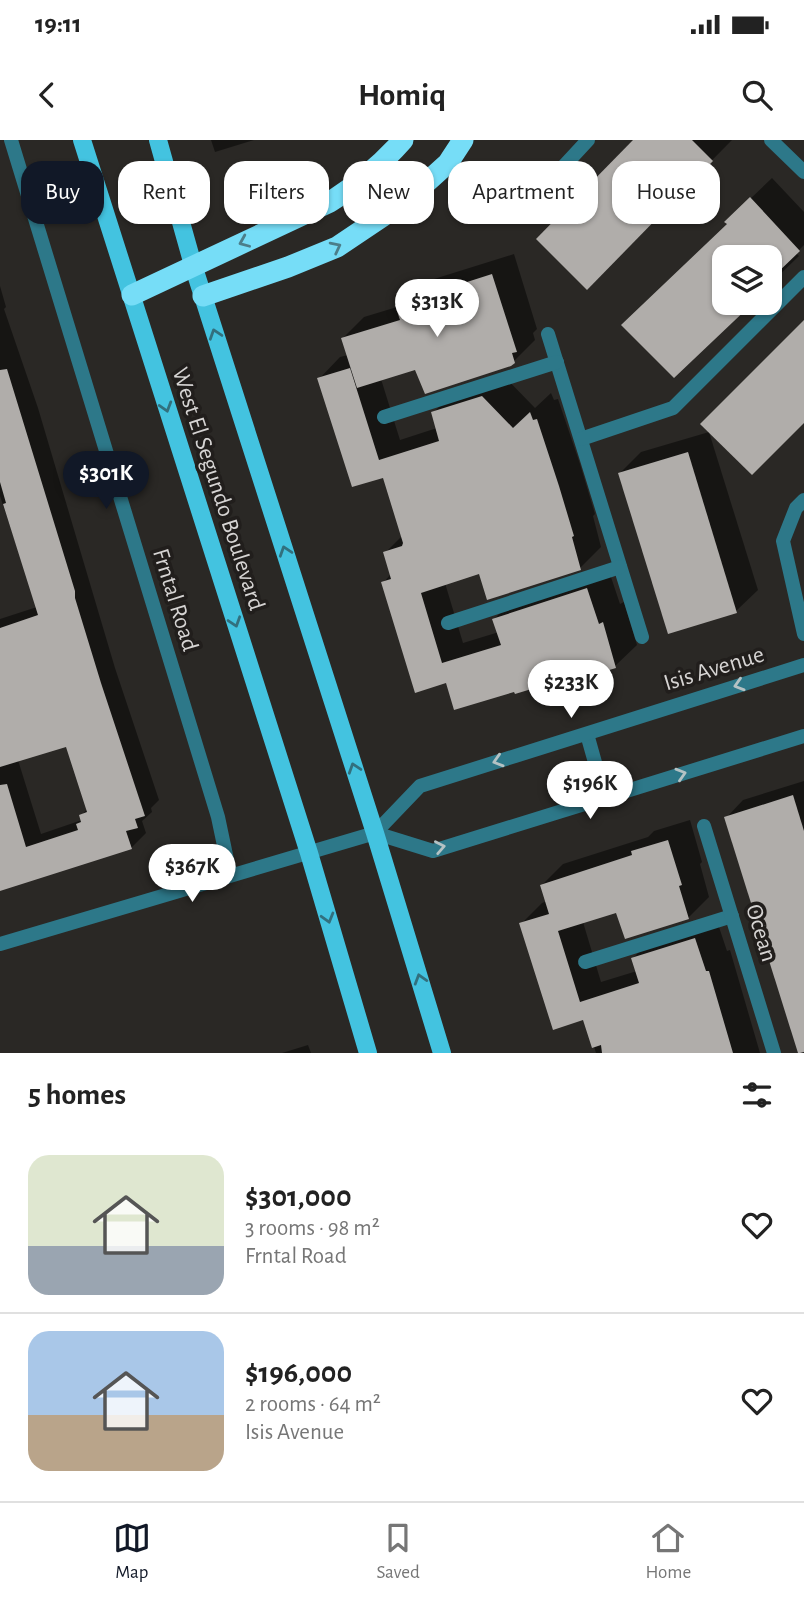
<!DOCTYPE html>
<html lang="en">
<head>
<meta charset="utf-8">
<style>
  :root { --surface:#fff; --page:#f6f6f6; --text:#222; --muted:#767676; --line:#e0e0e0; --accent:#111827 }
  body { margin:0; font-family:"Alegreya Sans",sans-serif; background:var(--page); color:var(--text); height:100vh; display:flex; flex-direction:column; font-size:26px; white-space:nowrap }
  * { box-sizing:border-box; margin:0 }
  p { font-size:23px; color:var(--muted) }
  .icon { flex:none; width:38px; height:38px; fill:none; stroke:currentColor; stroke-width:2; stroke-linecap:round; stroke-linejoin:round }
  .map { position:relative; height:913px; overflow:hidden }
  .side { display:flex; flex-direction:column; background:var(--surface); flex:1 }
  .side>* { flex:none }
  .hud { position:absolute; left:21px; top:21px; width:763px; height:63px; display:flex; gap:14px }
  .buttons { position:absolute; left:712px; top:105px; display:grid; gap:14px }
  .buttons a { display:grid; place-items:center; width:70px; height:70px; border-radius:14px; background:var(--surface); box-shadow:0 2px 5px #0004; font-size:35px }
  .price { position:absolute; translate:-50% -60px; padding:0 16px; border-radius:24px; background:#fff; color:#222; font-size:23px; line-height:46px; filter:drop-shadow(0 2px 4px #0008) }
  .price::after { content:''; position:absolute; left:50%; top:42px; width:21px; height:16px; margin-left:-10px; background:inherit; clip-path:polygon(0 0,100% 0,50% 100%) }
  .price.on { background:var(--accent); color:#fff }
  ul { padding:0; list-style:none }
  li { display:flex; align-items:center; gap:21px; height:175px; padding:0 28px }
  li+li { border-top:2px solid var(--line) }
  li span { display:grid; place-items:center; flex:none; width:196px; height:140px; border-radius:21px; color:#555 }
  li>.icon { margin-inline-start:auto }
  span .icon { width:84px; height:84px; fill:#fffc; stroke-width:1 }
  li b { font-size:30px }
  h2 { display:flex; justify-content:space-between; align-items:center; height:84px; padding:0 28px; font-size:30px }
  .tag { padding:0 24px; border-radius:21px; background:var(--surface); box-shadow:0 2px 5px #0004; font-size:24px; line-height:63px }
  .tag.on { background:var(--accent); color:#fff }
  .status { display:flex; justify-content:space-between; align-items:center; height:49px; padding:0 35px; background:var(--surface); direction:ltr }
  .status svg { height:19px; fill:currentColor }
  header { display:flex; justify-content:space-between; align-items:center; height:91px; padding:0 28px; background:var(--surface); font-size:32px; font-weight:600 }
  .menu { display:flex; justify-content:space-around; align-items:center; height:98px; border-top:2px solid var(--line); background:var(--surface); font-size:19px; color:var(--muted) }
  .menu a { display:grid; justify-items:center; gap:4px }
  .menu .on { color:var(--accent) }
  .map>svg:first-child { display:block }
  .shadow { fill:#0007; fill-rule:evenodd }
  .building { fill:#b0adaa }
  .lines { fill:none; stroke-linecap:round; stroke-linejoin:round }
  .lane { stroke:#2d7889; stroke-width:14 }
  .street { stroke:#2d7889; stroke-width:14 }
  .primary { stroke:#43c3e0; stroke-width:18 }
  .highway { stroke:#76ddf7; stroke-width:21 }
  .oneway { stroke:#4c7e8a }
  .oneway2 { stroke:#32707e }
  .oneway3 { stroke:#b4c2c4 }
  .labels { text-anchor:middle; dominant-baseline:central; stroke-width:7; stroke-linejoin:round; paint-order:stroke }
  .street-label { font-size:24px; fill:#d6d4d3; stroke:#211e1c }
</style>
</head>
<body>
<div class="status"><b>19:11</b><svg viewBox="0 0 49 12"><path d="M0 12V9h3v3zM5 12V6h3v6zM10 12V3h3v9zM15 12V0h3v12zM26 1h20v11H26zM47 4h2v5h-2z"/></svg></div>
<header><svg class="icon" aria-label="back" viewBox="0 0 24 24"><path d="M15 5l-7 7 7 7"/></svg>Homiq<svg class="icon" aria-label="search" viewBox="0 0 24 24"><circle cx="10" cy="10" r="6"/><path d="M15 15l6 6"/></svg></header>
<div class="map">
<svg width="804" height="913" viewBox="0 0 804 913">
  <rect width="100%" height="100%" fill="#2a2825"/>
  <g class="shadow">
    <path d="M211 0H254L215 12Z"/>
    <path d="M636 0H732L587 147Z"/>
    <path d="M772 38 804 72V105L796 113 799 116 770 144V117H724V163H750L674 236 729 83 727 81Z"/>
    <path d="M514 114 537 189 533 193 535 200 510 225 416 228 381 239 400 300 437 288 433 273 454 252 504 236 535 268 551 253 554 260 558 259 580 324 595 374 593 376 601 407 580 428 480 432 445 443 463 503 499 492 494 479 516 458 608 428 620 464 624 462 637 505 615 526 579 533 447 541 383 443 391 434 385 413 403 395 384 335 319 239 340 217 348 215 343 198 364 177 397 167V165L418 144Z"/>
    <path d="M0 146 6 167 4 169 38 268 115 528 159 660 151 668 152 672 142 681 146 693 131 708 0 749V479L37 467 0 356ZM68 605 87 669 81 676 82 680 41 694 18 620Z"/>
    <path d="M709 292 758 450 736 471 669 492 620 333 641 312Z"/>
    <path d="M804 641V913H800L726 678 743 660Z"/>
    <path d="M690 680 702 722 700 724 709 757 688 778 617 771 583 782 601 842 637 831 633 818 654 797 716 778 727 811 730 810 760 913H596L585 878 521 784 542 763 547 761 542 745 563 724 648 697 654 691Z"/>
    <path d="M308 905 311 913H282Z"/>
  </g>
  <g class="building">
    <path d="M633 0H692L713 21 587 150 536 99Z"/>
    <path d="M750 57 800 111 775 135 779 138 770 146V117H724V163H753L674 238 621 185 727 84 724 82Z"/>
    <path d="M492 134 517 212 512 213 515 223 511 226 425 254 415 230 357 248 341 198 400 180 395 165Z"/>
    <path d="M804 180V283L752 335 700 284Z"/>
    <path d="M350 228 379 320 439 301 431 272 482 256 513 288 530 272 533 280 537 279 559 346 574 396 572 397 581 430 487 460 479 434 421 453 442 523 501 505 492 479 587 448 599 484 603 482 616 528 579 539 578 535 515 554 514 552 454 570 446 543 415 553 381 442 391 439 383 412 402 406 403 403 383 338 352 347 317 238Z"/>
    <path d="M7 229 75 451V458L101 543 145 676 135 679 138 688 126 691 132 709 0 751V645L7 644 26 707 78 690 76 684 81 682 79 675 87 672 66 607 0 627V488L38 475 3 364 6 363 0 342V230Z"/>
    <path d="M688 312 737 473 668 494 618 333Z"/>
    <path d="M793 655 804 691V912L800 913H798L724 677Z"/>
    <path d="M668 700 682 745 679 746 689 779 625 799 616 773 558 791 580 862 639 843 631 818 695 798 706 831H709L733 913H602L601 905 592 908 583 880 553 890 519 783 549 774 540 745 632 715 631 711Z"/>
  </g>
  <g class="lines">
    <g class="lane">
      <path d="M525 68 588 0"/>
      <path d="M548 194 642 497"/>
      <path d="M384 277 557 222"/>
      <path d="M581 299 673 268 804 137"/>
      <path d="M448 483 620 427"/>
      <path d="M587 594 605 658"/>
      <path d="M585 822 732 776"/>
    </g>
    <g class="street">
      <path d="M11 0 218 677 230 734"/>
      <path d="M771 0 804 32"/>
      <path d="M804 360 796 368 783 401 804 494"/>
      <path d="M704 686 774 913"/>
      <path d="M375 693 433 711 804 596"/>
      <path d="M0 804 375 693 420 646 804 525"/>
    </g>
    <g class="primary">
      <path d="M82 0 309 713 368 913"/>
      <path d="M158 0 193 125 375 693 442 913"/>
    </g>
    <g class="highway">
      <path d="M132 155 330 62C358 44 381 25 403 0"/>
      <path d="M203 156 288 127 337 107 407 60 448 23 463 0"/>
    </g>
  </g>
  <defs><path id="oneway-chevron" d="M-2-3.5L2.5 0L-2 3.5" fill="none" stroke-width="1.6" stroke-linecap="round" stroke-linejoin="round" transform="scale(1.75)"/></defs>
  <g class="oneway">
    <use href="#oneway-chevron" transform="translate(244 102) rotate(157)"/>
    <use href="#oneway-chevron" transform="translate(336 107) rotate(-27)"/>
  </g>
  <g class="oneway2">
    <use href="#oneway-chevron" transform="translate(215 194) rotate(-108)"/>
    <use href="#oneway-chevron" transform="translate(166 267) rotate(73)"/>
    <use href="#oneway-chevron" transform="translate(285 411) rotate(-108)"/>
    <use href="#oneway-chevron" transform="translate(235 482) rotate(72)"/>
    <use href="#oneway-chevron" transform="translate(354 628) rotate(-108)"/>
    <use href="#oneway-chevron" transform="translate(328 778) rotate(74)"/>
    <use href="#oneway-chevron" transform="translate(420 839) rotate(-107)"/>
  </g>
  <g class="oneway3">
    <use href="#oneway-chevron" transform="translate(739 545) rotate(163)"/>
    <use href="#oneway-chevron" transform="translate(498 621) rotate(163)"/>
    <use href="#oneway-chevron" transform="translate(681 634) rotate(-17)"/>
    <use href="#oneway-chevron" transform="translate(440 707) rotate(-11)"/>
  </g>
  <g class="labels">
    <g class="street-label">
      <text transform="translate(218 349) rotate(72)">West El Segundo Boulevard</text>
      <text transform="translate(175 460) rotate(73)">Frntal Road</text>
      <text transform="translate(714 529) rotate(-17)">Isis Avenue</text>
      <text transform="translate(761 793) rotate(73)">Ocean</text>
    </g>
  </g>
</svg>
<div class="buttons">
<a><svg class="icon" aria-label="layers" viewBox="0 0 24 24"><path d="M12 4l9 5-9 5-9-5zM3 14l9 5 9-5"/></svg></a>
</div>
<b class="price" style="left:437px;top:199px">$313K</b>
<b class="price on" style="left:106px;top:371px">$301K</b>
<b class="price" style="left:571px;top:580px">$233K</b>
<b class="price" style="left:590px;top:681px">$196K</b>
<b class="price" style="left:192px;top:764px">$367K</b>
<div class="hud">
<a class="tag on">Buy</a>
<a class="tag">Rent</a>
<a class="tag">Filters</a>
<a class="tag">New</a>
<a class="tag">Apartment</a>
<a class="tag">House</a>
</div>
</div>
<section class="side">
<h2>5 homes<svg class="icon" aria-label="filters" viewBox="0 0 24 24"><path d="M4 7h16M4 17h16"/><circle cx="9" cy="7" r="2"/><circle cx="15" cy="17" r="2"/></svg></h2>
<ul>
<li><span style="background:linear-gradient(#dfe7d0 65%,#9aa5b1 0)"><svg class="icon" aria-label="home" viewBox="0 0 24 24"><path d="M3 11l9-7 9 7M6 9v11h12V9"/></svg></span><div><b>$301,000</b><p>3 rooms · 98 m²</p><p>Frntal Road</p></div><svg class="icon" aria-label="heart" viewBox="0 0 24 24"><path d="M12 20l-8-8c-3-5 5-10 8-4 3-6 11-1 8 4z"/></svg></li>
<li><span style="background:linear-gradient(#a9c7e8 60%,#b9a48a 0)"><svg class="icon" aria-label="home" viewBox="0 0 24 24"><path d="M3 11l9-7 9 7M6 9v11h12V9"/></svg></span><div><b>$196,000</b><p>2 rooms · 64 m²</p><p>Isis Avenue</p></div><svg class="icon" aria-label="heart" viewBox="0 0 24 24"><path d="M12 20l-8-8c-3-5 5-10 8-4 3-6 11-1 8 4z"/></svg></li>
</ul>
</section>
<nav class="menu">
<a class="on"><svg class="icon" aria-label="map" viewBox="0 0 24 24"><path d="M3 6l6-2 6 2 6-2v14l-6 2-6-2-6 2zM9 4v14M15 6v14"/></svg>Map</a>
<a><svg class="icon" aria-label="saved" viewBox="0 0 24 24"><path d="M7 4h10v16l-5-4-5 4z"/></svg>Saved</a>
<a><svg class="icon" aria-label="home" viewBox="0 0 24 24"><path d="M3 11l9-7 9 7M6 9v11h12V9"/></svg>Home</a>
</nav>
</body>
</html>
